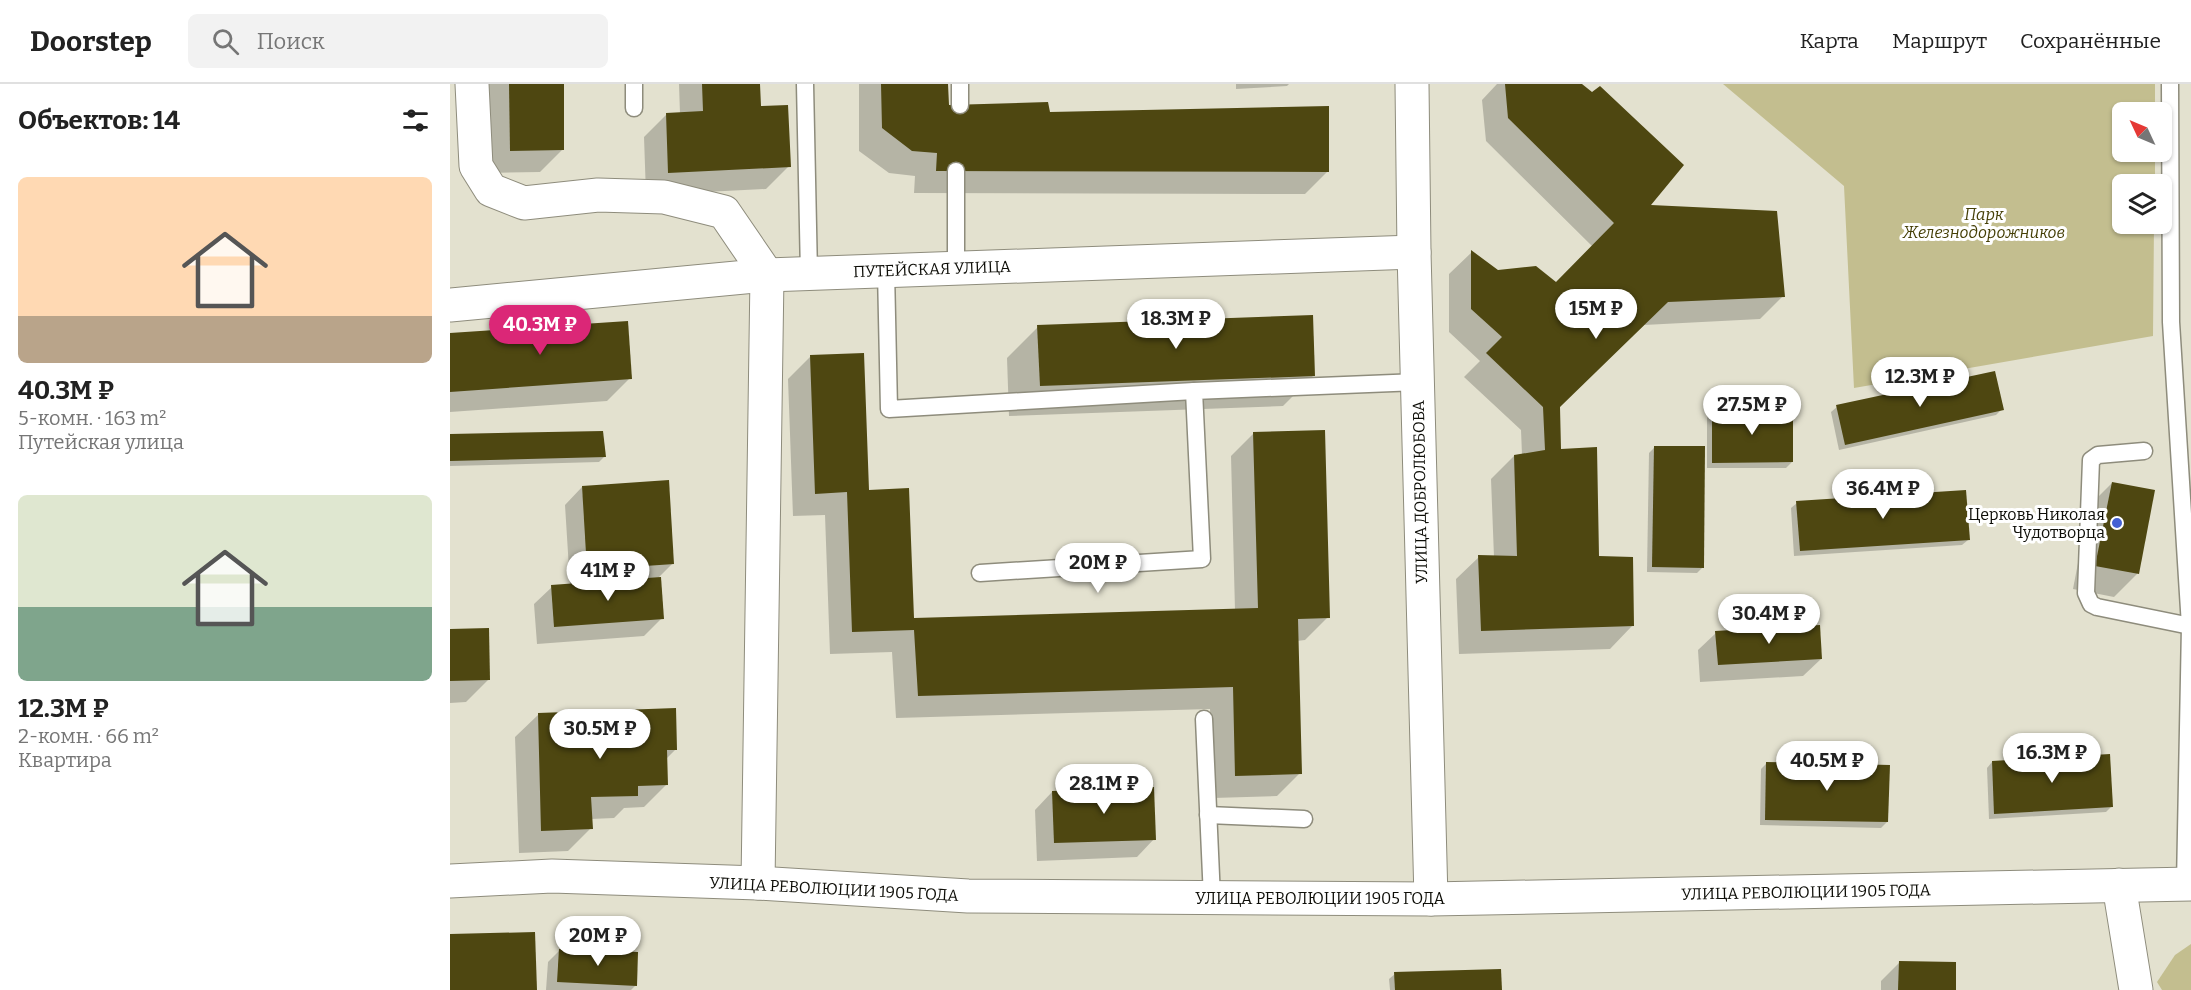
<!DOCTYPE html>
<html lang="ru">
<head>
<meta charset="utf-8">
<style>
  :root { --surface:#fff; --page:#f2f2f2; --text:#222; --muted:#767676; --line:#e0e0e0; --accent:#db2777 }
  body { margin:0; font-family:Bitter,serif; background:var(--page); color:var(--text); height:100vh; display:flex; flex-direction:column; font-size:22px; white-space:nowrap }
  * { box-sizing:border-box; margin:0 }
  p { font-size:20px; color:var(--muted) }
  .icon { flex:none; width:33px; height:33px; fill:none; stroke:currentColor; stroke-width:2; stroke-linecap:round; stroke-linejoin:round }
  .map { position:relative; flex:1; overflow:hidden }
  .details { display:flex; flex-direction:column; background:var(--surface); width:450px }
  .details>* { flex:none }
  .needle { width:39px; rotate:314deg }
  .controls { position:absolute; left:1662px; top:18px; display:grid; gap:12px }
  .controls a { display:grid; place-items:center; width:60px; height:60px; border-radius:9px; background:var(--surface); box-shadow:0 2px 4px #0004; font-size:30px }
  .price { position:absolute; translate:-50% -51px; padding:0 14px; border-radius:21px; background:#fff; color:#222; font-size:20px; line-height:39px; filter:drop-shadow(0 2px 3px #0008) }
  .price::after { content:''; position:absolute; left:50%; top:36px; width:18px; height:14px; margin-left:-9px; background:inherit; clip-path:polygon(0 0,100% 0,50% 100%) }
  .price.active { background:var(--accent); color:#fff }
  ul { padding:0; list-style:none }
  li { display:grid; align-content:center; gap:12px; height:318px; padding:0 18px }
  li span { display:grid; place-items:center; height:186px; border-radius:9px; color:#555 }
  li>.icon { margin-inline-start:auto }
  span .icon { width:108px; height:108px; fill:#fffc; stroke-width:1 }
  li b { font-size:26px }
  h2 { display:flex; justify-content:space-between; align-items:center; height:72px; padding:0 18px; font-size:26px }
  header { display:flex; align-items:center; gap:36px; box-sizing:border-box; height:84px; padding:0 30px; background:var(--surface); border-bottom:2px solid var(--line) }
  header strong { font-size:28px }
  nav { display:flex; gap:33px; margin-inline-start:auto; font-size:21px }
  .search { width:420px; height:54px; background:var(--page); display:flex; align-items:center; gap:15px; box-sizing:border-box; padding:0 21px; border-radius:9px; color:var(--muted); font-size:22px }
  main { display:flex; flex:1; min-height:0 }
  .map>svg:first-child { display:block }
  .green { fill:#c3be8f }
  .shadow { fill:#0003 }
  .building { fill:#4e4711 }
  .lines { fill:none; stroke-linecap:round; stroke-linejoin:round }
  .lane-casing { stroke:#8e8c7c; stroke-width:19 }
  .street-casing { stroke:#8e8c7c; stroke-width:35 }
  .secondary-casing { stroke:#8e8c7c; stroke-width:35 }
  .lane { stroke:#fff; stroke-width:16 }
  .street { stroke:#fff; stroke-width:33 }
  .secondary { stroke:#fff; stroke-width:33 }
  .poi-dot { fill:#4460d3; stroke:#fff; stroke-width:2 }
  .labels { text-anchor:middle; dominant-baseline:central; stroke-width:6; stroke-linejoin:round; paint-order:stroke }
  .park-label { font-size:16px; font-style:italic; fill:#453f06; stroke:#fff }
  .street-label { font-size:16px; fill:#0d0d07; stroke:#fff }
  .poi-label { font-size:16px; fill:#0d0d07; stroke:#fff; text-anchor:end }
</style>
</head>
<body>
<header>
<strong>Doorstep</strong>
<div class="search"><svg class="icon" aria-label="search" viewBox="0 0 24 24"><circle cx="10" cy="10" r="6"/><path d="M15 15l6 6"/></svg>Поиск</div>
<nav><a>Карта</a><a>Маршрут</a><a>Сохранённые</a></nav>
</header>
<main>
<section class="details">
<h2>Объектов: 14<svg class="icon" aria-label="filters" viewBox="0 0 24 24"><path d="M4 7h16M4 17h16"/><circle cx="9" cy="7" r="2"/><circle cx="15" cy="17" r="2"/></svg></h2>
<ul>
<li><span style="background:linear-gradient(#ffd9b3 75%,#b9a48a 0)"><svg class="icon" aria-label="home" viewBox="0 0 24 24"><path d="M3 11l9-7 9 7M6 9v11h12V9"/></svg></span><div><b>40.3M ₽</b><p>5-комн. · 163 m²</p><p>Путейская улица</p></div></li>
<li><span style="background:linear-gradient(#dfe7d0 60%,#7fa58c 0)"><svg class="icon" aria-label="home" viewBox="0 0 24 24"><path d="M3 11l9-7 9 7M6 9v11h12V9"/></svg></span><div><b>12.3M ₽</b><p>2-комн. · 66 m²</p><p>Квартира</p></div></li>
</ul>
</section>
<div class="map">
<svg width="1741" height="906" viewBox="0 0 1741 906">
  <rect width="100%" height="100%" fill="#e3e1cf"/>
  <g class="green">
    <path d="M1273 0H1705V28H1672V68H1705V100H1672V140H1704L1703 252 1404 304 1394 102Z"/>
    <path d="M1741 860V906H1712L1707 898 1725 871Z"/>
  </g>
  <g class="shadow">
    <path d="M37 0H112L113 65 90 88 37 89Z"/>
    <path d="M229 0H309L310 24 339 82 316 105 196 111 194 53 217 30H230Z"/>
    <path d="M409 0H497V23L878 87 855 110 464 109 465 92 439 89 409 67Z"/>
    <path d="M786 0H839L837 2 786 5Z"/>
    <path d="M1047 0H1129L1198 123 1333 212 1310 235 1194 241 1108 323 1109 367 1147 474 1182 542 1160 565 1009 570 1006 495 1029 473H1044L1041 395 1064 372 1072 371 1071 346 1014 293 1030 277 999 248V190L1022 168 1048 187 1106 200 1143 163 1036 57 1032 16Z"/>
    <path d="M588 243 864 291 833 322 559 332 557 274Z"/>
    <path d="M0 251 180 294 157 317 0 328Z"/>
    <path d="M361 272 418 407 462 535 785 526 781 372 804 349 878 533 855 556 847 557 850 689 827 712 763 714 760 625 446 634 442 568 380 570 375 431 343 432 338 295Z"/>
    <path d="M1387 323 1552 325 1546 331 1389 366 1381 328Z"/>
    <path d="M1263 328 1342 378 1336 384H1257V334Z"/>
    <path d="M0 351 154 373 149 378 0 382Z"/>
    <path d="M1204 364 1253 483 1247 489 1197 488 1199 369Z"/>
    <path d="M1662 399 1704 407 1687 490 1664 513 1623 505 1639 422Z"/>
    <path d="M132 403 223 479 209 493 212 534 194 552 87 560 84 520 102 503 120 501 115 421Z"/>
    <path d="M1347 419 1518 456 1512 461 1344 472 1341 424Z"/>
    <path d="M0 546 39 595 16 618 0 619Z"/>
    <path d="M1266 549 1371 575 1353 592 1250 598 1248 566Z"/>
    <path d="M88 631 226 665 216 675 217 700 194 723 174 724 164 734 141 735V744L118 767 69 769 65 653Z"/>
    <path d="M1542 678 1661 723 1656 728 1539 735 1537 684Z"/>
    <path d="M1316 680 1437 738 1431 744 1310 741 1311 685Z"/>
    <path d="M602 708 704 755 687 773 587 777 585 726Z"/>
    <path d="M110 866 186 901 181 906H96L98 878Z"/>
    <path d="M1449 879 1504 906H1431V897Z"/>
    <path d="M945 890 1050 906H940L939 895Z"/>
  </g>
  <g class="building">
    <path d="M59 0H114V66L60 67Z"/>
    <path d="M252 0H310L311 22 338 21 341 83 218 89 216 29 253 27Z"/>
    <path d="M431 0H498L499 21 598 18 600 28 879 22V88L486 87 487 69 462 67 432 44Z"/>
    <path d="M1055 0H1132L1142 8 1150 2 1234 81 1201 121 1327 127 1335 213 1218 218 1110 323 1111 365 1147 363 1149 472 1183 473 1184 542 1031 547 1028 471 1067 472 1064 371 1095 366 1093 323 1036 269 1052 253 1021 225V166L1048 186 1086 182 1106 198 1164 139 1058 34Z"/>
    <path d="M863 231 865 292 590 302 587 241Z"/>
    <path d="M178 237 182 295 0 308V249Z"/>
    <path d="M414 269 419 406 459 404 464 534 808 524 803 348 875 346 880 534 848 535 852 690 785 692 783 603 468 612 464 546 402 548 397 408 365 410 360 271Z"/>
    <path d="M1545 287 1554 326 1395 361 1386 321Z"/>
    <path d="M1262 326H1343V378L1262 379Z"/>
    <path d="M153 347 156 373 0 377V350Z"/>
    <path d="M1204 362H1255L1254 484 1202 483Z"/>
    <path d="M219 396 224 480 137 486 132 402Z"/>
    <path d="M1662 398 1705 406 1689 490 1645 482Z"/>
    <path d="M1516 406 1520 456 1350 467 1346 417Z"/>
    <path d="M211 493 214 535 104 543 101 501Z"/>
    <path d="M1370 541 1372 575 1268 581 1265 547Z"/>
    <path d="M39 544 40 596 0 597V545Z"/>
    <path d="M226 624 227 666H217L218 701 188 702V712L141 713 143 745 91 747 88 629Z"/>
    <path d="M1660 670 1663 723 1544 730 1542 677Z"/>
    <path d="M1316 678 1440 681 1438 738 1315 736Z"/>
    <path d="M704 703 706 756 604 759 602 707Z"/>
    <path d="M85 848 87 906H0V850Z"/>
    <path d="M109 865 188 868 187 902 107 898Z"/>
    <path d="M1449 877 1506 878V906H1448Z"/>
    <path d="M1051 885 1052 906H945L944 888Z"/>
  </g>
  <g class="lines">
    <defs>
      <g id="lane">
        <path d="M184 0V24"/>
        <path d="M355 0 359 190"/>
        <path d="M1720 0 1721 238 1740 542 1735 800"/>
        <path d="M510 21V0"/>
        <path d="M506 184V87"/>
        <path d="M436 187 439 325 744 307"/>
        <path d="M1694 367 1648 371 1641 376 1636 509 1641 520 1647 523 1740 542"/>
        <path d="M530 489 752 475 744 307 968 298"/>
        <path d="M754 635 762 814"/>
        <path d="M758 731 854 735"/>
      </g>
      <g id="street">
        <path d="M22 0 26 82 41 106 74 119 148 111 214 113 274 128 317 191 308 799"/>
        <path d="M0 221 317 191 964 168"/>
        <path d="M1669 801 1686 906"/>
      </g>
      <g id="secondary">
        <path d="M962 0 964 168 981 815"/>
        <path d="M0 797 102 792 308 799 518 812 981 815 1741 800"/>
      </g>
    </defs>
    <use href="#lane" class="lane-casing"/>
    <use href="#street" class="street-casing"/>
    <use href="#secondary" class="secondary-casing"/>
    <use href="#lane" class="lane"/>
    <use href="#street" class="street"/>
    <use href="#secondary" class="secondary"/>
  </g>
  <circle class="poi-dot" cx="1667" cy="439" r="6"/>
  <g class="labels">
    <g class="park-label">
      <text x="1534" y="130">Парк<tspan x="1534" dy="18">Железнодорожников</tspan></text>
    </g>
    <g class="street-label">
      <text transform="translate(482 185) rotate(-2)">ПУТЕЙСКАЯ УЛИЦА</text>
      <text transform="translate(970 408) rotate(-91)">УЛИЦА ДОБРОЛЮБОВА</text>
      <text transform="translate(384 805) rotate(3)">УЛИЦА РЕВОЛЮЦИИ 1905 ГОДА</text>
      <text transform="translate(1356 808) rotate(-1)">УЛИЦА РЕВОЛЮЦИИ 1905 ГОДА</text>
      <text x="870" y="814">УЛИЦА РЕВОЛЮЦИИ 1905 ГОДА</text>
    </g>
    <g class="poi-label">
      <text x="1655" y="430">Церковь Николая<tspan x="1655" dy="18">Чудотворца</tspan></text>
    </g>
  </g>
</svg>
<div class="controls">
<a><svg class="needle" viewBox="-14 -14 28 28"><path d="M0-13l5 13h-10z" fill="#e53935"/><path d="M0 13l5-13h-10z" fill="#767676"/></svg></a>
<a><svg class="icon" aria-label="layers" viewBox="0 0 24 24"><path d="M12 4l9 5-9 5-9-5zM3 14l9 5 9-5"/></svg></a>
</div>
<b class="price" style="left:1146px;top:256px">15M ₽</b>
<b class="price" style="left:726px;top:266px">18.3M ₽</b>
<b class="price active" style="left:90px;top:272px">40.3M ₽</b>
<b class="price" style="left:1470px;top:324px">12.3M ₽</b>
<b class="price" style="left:1302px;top:352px">27.5M ₽</b>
<b class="price" style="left:1433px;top:436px">36.4M ₽</b>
<b class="price" style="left:648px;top:510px">20M ₽</b>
<b class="price" style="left:158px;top:518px">41M ₽</b>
<b class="price" style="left:1319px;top:561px">30.4M ₽</b>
<b class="price" style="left:150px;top:676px">30.5M ₽</b>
<b class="price" style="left:1602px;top:700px">16.3M ₽</b>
<b class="price" style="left:1377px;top:708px">40.5M ₽</b>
<b class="price" style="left:654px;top:731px">28.1M ₽</b>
<b class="price" style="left:148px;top:883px">20M ₽</b>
</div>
</main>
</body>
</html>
